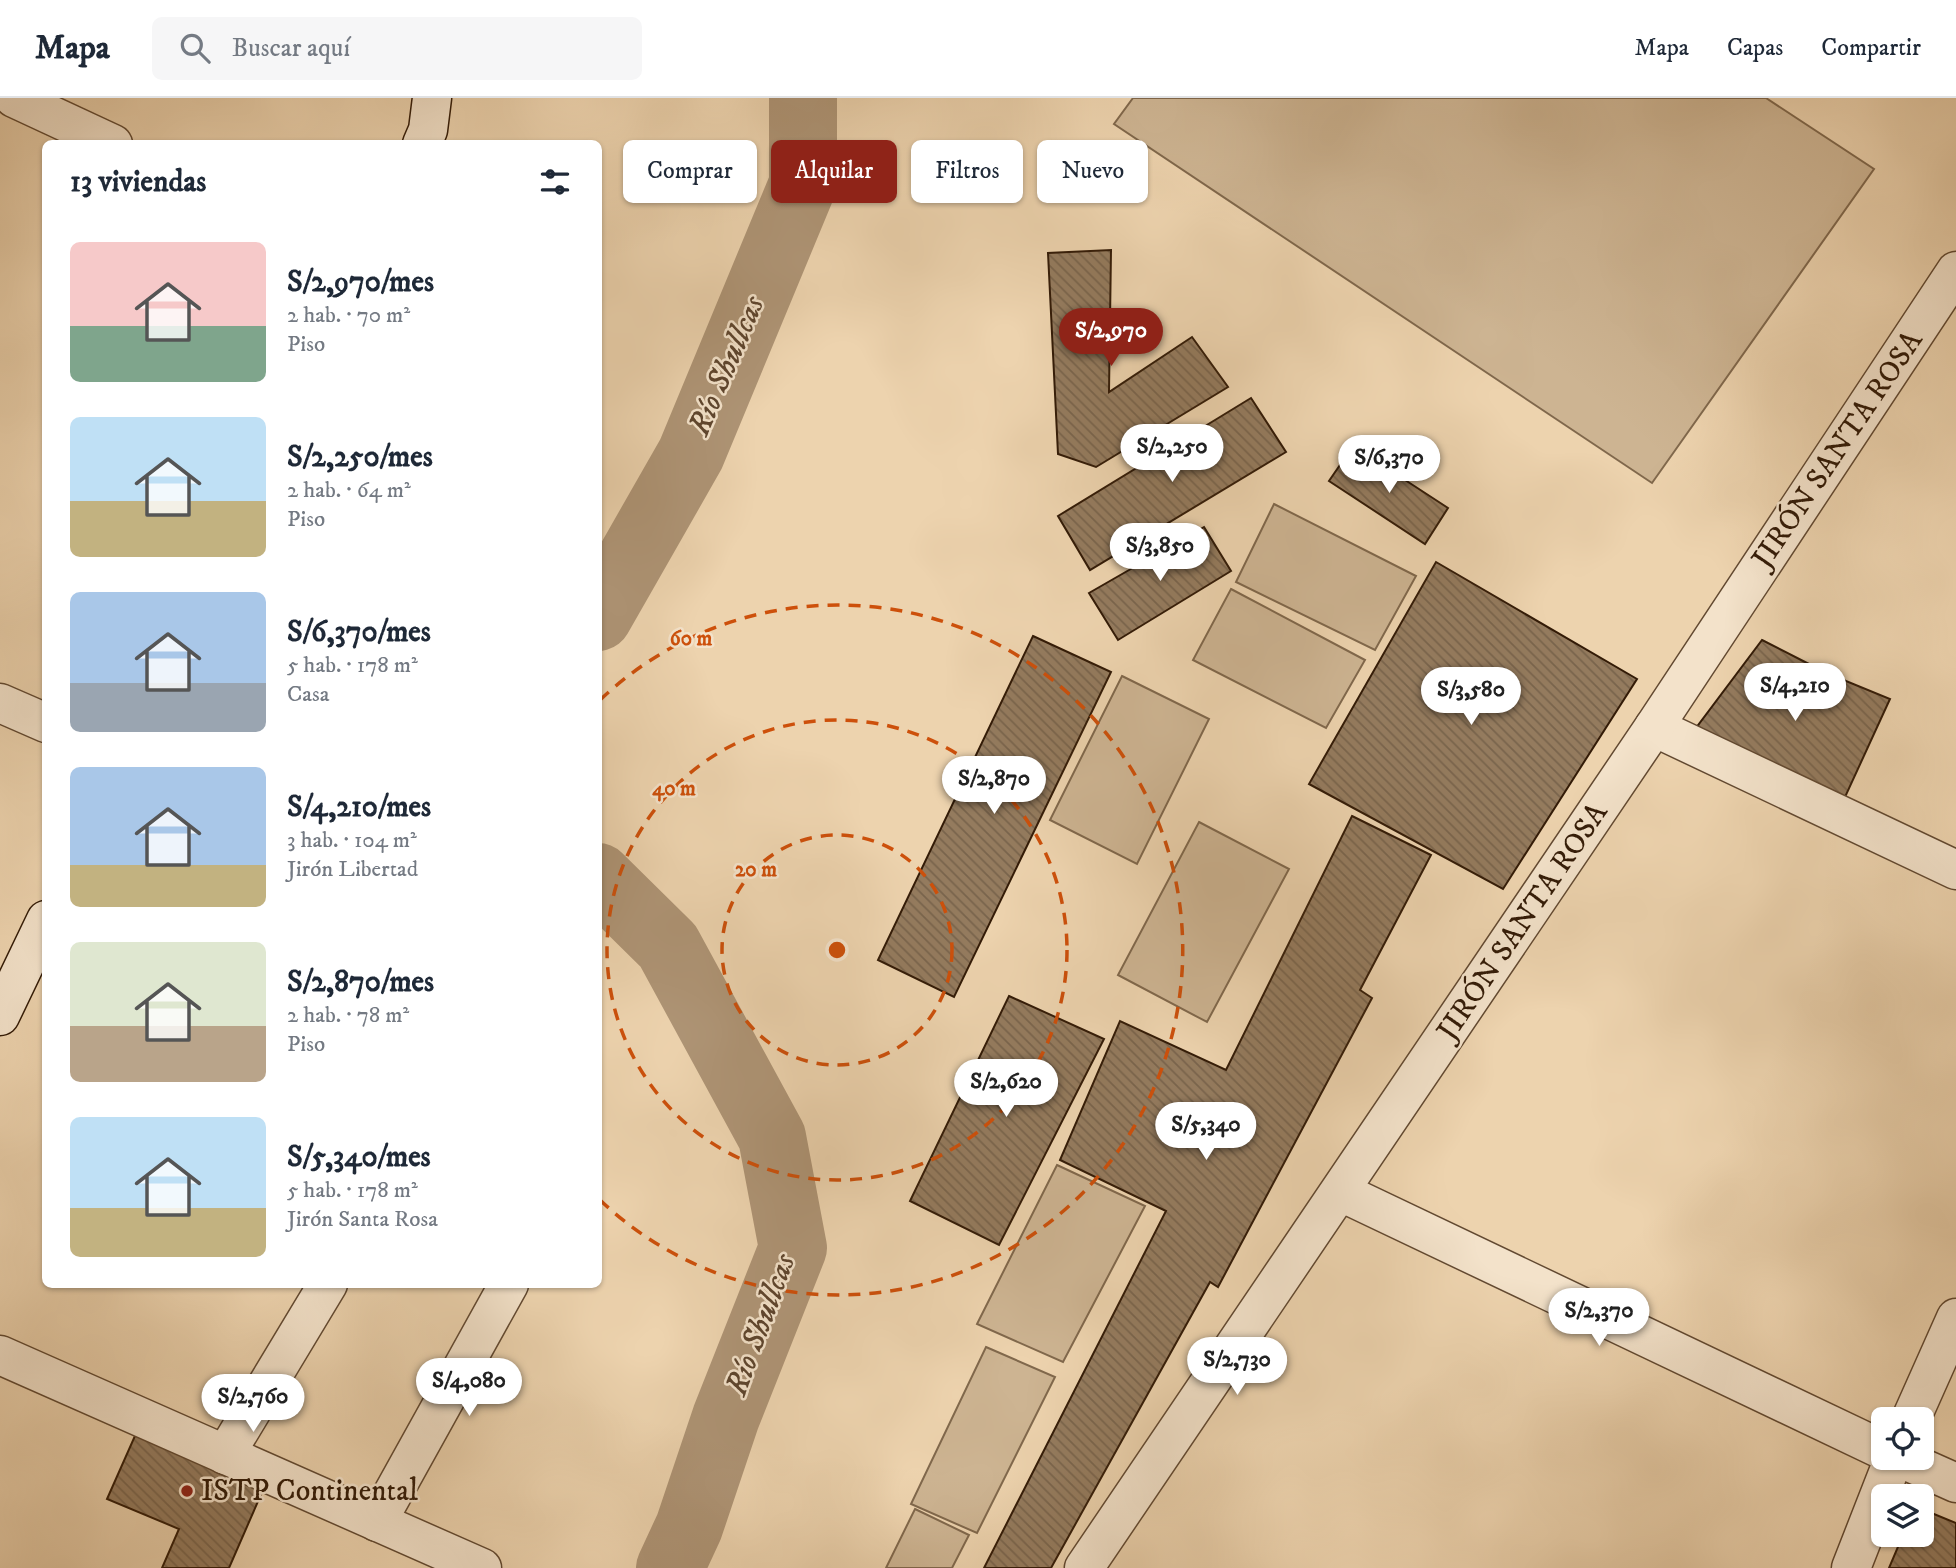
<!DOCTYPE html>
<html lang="es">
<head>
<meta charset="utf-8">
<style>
  :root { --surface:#fff; --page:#f6f6f7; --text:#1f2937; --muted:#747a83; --line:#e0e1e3; --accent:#8f2418 }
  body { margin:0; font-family:"IM FELL DW Pica",serif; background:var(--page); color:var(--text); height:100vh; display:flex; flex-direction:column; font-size:26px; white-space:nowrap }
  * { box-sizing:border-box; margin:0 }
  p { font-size:23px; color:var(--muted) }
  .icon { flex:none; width:38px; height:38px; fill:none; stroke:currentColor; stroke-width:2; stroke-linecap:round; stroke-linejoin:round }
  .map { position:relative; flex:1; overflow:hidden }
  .details { position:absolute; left:42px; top:42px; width:560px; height:1148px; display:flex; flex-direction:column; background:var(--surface); border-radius:10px; box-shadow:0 2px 5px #0004 }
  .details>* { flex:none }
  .banner { position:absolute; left:623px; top:42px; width:665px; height:63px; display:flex; gap:14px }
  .tools { position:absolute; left:1871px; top:1309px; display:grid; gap:14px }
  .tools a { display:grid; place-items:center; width:63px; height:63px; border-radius:10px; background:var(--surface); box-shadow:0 2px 5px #0004; font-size:35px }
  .price { position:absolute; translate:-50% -60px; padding:0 16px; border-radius:24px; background:#fff; color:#222; font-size:23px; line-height:46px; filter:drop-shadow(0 2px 4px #0008) }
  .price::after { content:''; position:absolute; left:50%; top:42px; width:21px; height:16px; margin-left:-10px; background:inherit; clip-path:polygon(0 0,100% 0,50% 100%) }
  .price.on { background:var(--accent); color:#fff }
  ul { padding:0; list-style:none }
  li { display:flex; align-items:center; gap:21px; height:175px; padding:0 28px }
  li span { display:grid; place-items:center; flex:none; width:196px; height:140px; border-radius:10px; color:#555 }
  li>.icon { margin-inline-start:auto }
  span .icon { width:84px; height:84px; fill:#fffc; stroke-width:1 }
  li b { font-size:30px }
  h2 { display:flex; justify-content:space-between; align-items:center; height:84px; padding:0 28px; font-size:30px }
  .pill { padding:0 24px; border-radius:10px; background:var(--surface); box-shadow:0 2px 5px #0004; font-size:24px; line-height:63px }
  .pill.on { background:var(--accent); color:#fff }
  header { display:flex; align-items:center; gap:42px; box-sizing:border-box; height:98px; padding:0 35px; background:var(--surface); border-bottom:2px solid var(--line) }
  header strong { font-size:33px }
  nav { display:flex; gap:38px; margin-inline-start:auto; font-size:24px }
  .search { width:490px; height:63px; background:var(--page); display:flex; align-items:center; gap:18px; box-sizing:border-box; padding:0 24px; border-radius:10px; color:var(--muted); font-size:26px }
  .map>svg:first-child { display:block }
  .garden { fill:#cdb492; stroke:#80684c; stroke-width:2 }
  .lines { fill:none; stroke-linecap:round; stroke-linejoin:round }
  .river { stroke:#ae9475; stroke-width:68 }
  .building { fill:url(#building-back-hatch); stroke:#331b07; stroke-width:2 }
  .street-casing { stroke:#624931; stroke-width:41 }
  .secondary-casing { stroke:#331b07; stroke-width:41 }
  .street { stroke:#f3e2ca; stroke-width:38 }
  .secondary { stroke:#f3e2ca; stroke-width:38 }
  .ring { fill:none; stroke:#cd500b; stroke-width:3.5; stroke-dasharray:12 9 }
  .poi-dot { fill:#8f2418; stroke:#f3e2ca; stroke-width:2.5 }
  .labels { text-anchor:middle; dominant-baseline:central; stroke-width:5; stroke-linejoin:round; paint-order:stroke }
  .street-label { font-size:30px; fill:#331b07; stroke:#f3e2ca }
  .poi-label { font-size:30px; fill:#331b07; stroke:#f3e2ca; text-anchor:start }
  .water-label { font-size:32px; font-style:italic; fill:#5e452e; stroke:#f3e2ca }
  .centre { fill:#cd500b; stroke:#f3e2ca; stroke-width:3.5 }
  .ring-label { font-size:21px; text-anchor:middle; font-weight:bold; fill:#cd500b; stroke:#f3e2ca; stroke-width:5; stroke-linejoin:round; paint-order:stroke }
</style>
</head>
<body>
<header>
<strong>Mapa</strong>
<div class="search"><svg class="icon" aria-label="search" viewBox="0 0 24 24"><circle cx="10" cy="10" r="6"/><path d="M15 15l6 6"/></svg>Buscar aquí</div>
<nav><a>Mapa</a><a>Capas</a><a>Compartir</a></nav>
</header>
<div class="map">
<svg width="1956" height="1470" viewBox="0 0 1956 1470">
  <defs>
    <pattern id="building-back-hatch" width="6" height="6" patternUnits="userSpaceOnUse" patternTransform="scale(1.75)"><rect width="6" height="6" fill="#947b5e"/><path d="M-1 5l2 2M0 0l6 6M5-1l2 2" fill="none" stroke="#79644c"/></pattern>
  </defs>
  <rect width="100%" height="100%" fill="#edd3ae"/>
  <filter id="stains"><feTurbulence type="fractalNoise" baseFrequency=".00286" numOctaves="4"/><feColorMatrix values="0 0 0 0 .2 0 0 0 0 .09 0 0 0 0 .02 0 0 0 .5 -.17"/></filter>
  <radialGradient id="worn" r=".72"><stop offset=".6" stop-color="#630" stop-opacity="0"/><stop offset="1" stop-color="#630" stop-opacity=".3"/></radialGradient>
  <g class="garden">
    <path d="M1133 0H1766L1874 71 1652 385 1114 26Z"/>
    <path d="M1274 406 1416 478 1375 552 1236 484Z"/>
    <path d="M1231 491 1365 562 1326 630 1193 562Z"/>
    <path d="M1122 578 1209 621 1137 766 1050 722Z"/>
    <path d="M1199 724 1289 771 1207 924 1118 877Z"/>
    <path d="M1057 1067 1145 1108 1063 1264 977 1226Z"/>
    <path d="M986 1249 1055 1279 977 1435 911 1406Z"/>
    <path d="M915 1411 969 1437 952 1470H886Z"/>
  </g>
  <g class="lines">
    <g class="river">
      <path d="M598 519 691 356 803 86V0"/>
      <path d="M598 779 668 848 772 1039 793 1150 726 1319 689 1429 670 1470"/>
    </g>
  </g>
  <g class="building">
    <path d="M1111 152 1109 294 1192 239 1228 289 1096 369 1058 356 1048 155Z"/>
    <path d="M1251 300 1286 354 1090 472 1058 418Z"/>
    <path d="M1353 348 1448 410 1425 446 1329 383Z"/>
    <path d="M1204 429 1231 473 1118 542 1089 495Z"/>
    <path d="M1436 464 1637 581 1503 791 1309 686Z"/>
    <path d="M1033 538 1111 574 954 899 878 862Z"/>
    <path d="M1762 542 1809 566 1798 585 1817 595 1829 576 1890 601 1840 710 1693 634Z"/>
    <path d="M1352 718 1431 757 1360 892 1372 900 1218 1189 1210 1184 1051 1470H984L1166 1113 1060 1062 1120 923 1226 972Z"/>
    <path d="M1009 898 1104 941 999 1147 910 1103Z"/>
    <path d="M138 1331 266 1385 229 1470H162L179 1431 107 1401Z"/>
    <path d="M1929 1414 1956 1425V1470H1889L1903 1437H1922V1416Z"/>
  </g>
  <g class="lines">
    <defs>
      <g id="street">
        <path d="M14 0 113 46"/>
        <path d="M0 605 46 625"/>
        <path d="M1654 629 1956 772"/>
        <path d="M1341 1094 1883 1352"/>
        <path d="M0 1257 482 1470"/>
        <path d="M1911 1321 1956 1220"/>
        <path d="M225 1357 328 1186"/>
        <path d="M1900 1360 1956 1385"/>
        <path d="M377 1424 509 1186"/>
        <path d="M1084 1470 1654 629 1956 173"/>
        <path d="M1851 1470 1894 1360"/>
      </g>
      <g id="secondary">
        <path d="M422 46 428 32 432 0"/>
        <path d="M0 918 46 822"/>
      </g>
    </defs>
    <use href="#street" class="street-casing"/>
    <use href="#secondary" class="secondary-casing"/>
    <use href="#street" class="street"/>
    <use href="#secondary" class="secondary"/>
  </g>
  <g class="ring">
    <circle cx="837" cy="852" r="115"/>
    <circle cx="837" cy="852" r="230"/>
    <path d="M600 602A345 345 0 1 1 600 1102"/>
  </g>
  <circle class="poi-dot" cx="187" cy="1393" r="7"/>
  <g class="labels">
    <g class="street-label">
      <text transform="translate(1838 352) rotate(-56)">JIRÓN SANTA ROSA</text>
      <text transform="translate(1523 824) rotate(-56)">JIRÓN SANTA ROSA</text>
    </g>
    <g class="poi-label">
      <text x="201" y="1393">ISTP Continental</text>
    </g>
    <g class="water-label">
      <text transform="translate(727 268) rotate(-67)">Río Shullcas</text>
      <text transform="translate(761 1227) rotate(-70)">Río Shullcas</text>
    </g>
  </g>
  <circle cx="837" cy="852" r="10" class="centre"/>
  <g class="ring-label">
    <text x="691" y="547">60 m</text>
    <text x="674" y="697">40 m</text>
    <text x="756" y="778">20 m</text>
  </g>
  <rect width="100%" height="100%" filter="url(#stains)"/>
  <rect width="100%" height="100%" fill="url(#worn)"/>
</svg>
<div class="tools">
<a><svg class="icon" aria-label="locate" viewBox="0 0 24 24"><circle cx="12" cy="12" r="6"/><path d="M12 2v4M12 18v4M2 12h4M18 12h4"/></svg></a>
<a><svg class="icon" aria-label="layers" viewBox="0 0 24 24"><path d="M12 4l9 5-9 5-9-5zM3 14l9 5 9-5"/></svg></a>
</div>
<b class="price on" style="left:1111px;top:270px">S/2,970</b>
<b class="price" style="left:1172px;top:386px">S/2,250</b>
<b class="price" style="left:1389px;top:397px">S/6,370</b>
<b class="price" style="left:1160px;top:485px">S/3,850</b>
<b class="price" style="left:1795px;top:625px">S/4,210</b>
<b class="price" style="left:1471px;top:629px">S/3,580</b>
<b class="price" style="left:994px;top:718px">S/2,870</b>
<b class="price" style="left:1006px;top:1021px">S/2,620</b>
<b class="price" style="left:1206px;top:1064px">S/5,340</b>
<b class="price" style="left:1599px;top:1250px">S/2,370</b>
<b class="price" style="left:1237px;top:1299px">S/2,730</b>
<b class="price" style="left:469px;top:1320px">S/4,080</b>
<b class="price" style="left:253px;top:1336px">S/2,760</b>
<div class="banner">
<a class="pill">Comprar</a>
<a class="pill on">Alquilar</a>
<a class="pill">Filtros</a>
<a class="pill">Nuevo</a>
</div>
<section class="details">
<h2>13 viviendas<svg class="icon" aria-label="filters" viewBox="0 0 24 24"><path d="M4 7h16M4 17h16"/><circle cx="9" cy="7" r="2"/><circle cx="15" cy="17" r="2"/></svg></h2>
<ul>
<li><span style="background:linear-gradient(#f6c9c9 60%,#7fa58c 0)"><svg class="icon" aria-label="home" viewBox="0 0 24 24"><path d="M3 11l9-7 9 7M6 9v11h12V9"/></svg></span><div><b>S/2,970/mes</b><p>2 hab. · 70 m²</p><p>Piso</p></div></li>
<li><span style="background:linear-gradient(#bfe0f5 60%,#c2b280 0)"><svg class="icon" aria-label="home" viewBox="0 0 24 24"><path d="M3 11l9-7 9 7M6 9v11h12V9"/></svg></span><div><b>S/2,250/mes</b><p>2 hab. · 64 m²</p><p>Piso</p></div></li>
<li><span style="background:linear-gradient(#a9c7e8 65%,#9aa5b1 0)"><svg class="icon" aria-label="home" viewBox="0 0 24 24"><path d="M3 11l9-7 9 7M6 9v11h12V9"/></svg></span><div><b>S/6,370/mes</b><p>5 hab. · 178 m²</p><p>Casa</p></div></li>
<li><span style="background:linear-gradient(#a9c7e8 70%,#c2b280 0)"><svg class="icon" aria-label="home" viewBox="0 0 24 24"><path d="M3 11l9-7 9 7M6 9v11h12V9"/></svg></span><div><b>S/4,210/mes</b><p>3 hab. · 104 m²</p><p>Jirón Libertad</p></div></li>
<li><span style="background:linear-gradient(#dfe7d0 60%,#b9a48a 0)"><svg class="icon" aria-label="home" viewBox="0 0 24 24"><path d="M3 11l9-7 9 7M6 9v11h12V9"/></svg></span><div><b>S/2,870/mes</b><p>2 hab. · 78 m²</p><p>Piso</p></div></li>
<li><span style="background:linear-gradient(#bfe0f5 65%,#c2b280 0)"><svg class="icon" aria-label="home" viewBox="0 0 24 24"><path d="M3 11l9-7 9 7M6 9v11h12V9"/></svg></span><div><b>S/5,340/mes</b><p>5 hab. · 178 m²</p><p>Jirón Santa Rosa</p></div></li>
</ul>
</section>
</div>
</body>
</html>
